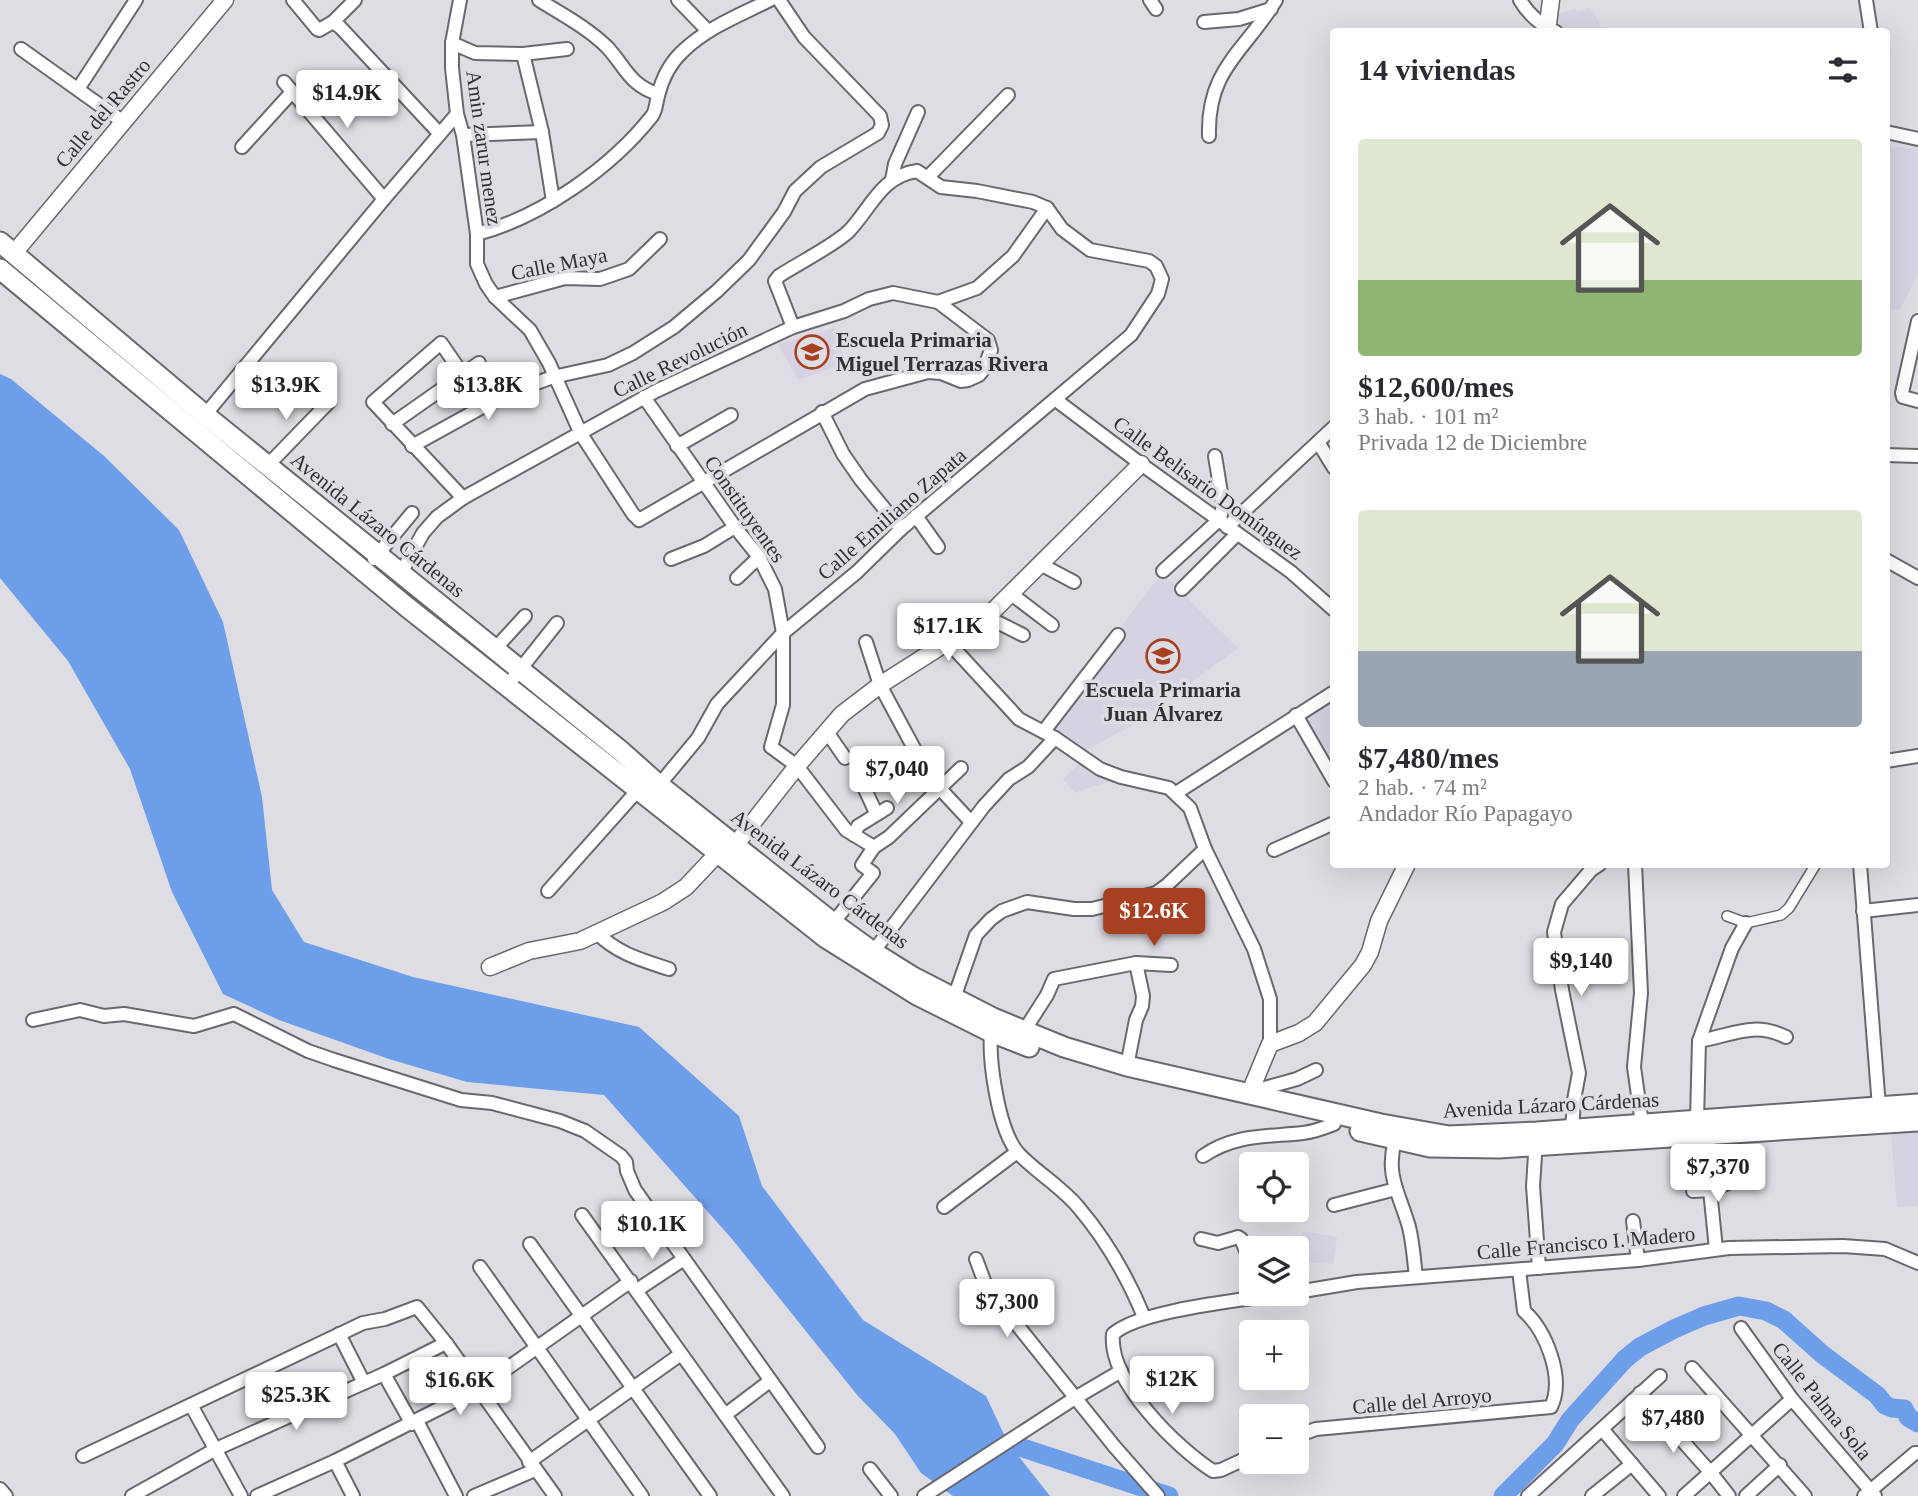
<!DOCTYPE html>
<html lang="es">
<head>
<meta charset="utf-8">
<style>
  :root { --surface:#fff; --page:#f2f2f3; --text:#2b2b33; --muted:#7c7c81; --accent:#a73f21 }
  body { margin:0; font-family:Georgia,serif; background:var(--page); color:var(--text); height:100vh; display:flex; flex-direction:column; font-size:26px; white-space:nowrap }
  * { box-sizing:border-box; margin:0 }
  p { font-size:23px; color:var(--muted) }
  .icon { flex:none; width:38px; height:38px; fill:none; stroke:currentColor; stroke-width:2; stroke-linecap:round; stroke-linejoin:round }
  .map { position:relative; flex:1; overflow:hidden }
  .details { position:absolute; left:1330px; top:28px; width:560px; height:840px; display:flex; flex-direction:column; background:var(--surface); border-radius:7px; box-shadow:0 7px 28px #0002 }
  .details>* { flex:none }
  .buttons { position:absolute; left:1239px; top:1152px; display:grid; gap:14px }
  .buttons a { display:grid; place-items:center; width:70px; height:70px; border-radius:7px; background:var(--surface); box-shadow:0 7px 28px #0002; font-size:35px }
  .price { position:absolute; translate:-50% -60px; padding:0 16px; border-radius:7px; background:#fff; color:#222; font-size:23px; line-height:46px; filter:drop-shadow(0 2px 4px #0008) }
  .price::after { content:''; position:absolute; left:50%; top:42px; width:21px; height:16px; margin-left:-10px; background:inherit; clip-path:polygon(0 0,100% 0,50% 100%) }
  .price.current { background:var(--accent); color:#fff }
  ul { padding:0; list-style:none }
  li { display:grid; align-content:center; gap:14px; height:371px; padding:0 28px }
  li span { display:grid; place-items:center; height:217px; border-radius:7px; color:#555 }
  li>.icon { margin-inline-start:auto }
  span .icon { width:126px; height:126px; fill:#fffc; stroke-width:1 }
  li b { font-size:30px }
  h2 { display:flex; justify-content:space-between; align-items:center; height:84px; padding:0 28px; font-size:30px }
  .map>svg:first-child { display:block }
  .built { fill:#d6d2e1 }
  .water { fill:#6c9ee9 }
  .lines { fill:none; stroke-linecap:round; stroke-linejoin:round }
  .river { stroke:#6c9ee9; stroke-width:19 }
  .pedestrian-casing { stroke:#69686e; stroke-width:12 }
  .minor-casing { stroke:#69686e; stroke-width:16 }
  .tertiary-casing { stroke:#69686e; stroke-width:19 }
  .primary-casing { stroke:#69686e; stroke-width:23 }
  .pedestrian { stroke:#fff; stroke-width:9 }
  .minor { stroke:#fff; stroke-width:12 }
  .tertiary { stroke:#fff; stroke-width:16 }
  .primary { stroke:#fff; stroke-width:19 }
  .labels { text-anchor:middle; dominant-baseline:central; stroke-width:7; stroke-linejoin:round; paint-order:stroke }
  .street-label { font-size:21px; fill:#313033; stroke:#dfdde4 }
  .poi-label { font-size:21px; font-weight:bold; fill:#313033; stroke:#dfdde4; text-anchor:start }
</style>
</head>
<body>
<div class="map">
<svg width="1918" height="1496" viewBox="0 0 1918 1496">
  <rect width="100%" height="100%" fill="#dfdde4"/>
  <g class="built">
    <path d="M1590 8 1591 11H1594L1597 20H1599L1602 31H1558L1552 29 1557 14 1576 9 1577 12Z"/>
    <path d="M1887 146 1918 149V273L1900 310 1887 309Z"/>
    <path d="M834 328 846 363 798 380 778 344Z"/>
    <path d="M1162 573 1238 648 1136 723 1085 751 1045 725Z"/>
    <path d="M1333 702V754L1322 759 1302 716Z"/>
    <path d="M1082 761 1112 780 1075 793 1063 779Z"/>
    <path d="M1918 1130V1206L1897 1207 1891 1132Z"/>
    <path d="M1303 1231 1337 1237 1333 1264 1298 1262 1299 1242Z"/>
  </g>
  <path class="water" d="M0 374 11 379 104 456 179 530 223 622 262 797 272 890 304 942 413 977 639 1027 739 1116 762 1186 863 1320 986 1396 1008 1443 1050 1496H953L921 1473 895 1434 858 1396 732 1239 604 1095 467 1082 389 1059 279 1020 223 994 172 892 130 769 68 661 0 578Z"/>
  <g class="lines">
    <g class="river">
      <path d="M1008 1443 1169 1496"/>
      <path d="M1503 1496 1555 1444 1570 1420 1625 1359 1640 1347 1674 1329 1704 1316 1739 1306 1766 1311 1784 1320 1822 1354 1877 1395 1885 1405 1892 1408 1904 1409 1908 1417 1918 1423"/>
    </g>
    <defs>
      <path id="pedestrian" d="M1727 916 1746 923 1781 915 1789 908 1816 864"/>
      <g id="minor">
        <path d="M293 0 317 29 319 30 333 22 340 27 439 133"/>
        <path d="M539 0C561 14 588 28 607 47 625 66 629 85 658 94"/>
        <path d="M678 0 707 30"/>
        <path d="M1150 0 1156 9"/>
        <path d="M1520 0C1528 14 1541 25 1556 32"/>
        <path d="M1866 0 1871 32"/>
        <path d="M333 22 355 0"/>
        <path d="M1204 22 1239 19 1271 9"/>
        <path d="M452 43 475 53 523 54 567 49"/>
        <path d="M21 49 122 121"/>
        <path d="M523 54 542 132 553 201"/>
        <path d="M284 82 384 199"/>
        <path d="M78 89 136 0"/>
        <path d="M1886 132 1918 139"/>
        <path d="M463 135 542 132"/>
        <path d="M1209 136C1207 68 1245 52 1276 0"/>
        <path d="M242 147 292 92"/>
        <path d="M928 177 1008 95"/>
        <path d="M892 180 895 164 918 112"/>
        <path d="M477 234C541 217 611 168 652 116 656 111 656 103 658 96 662 79 670 63 683 51 708 27 740 15 770 0"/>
        <path d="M495 297 565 278 600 279 629 269 660 239"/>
        <path d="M938 302 977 288 1013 256 1047 208"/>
        <path d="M1918 321 1902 393 1903 397 1918 401"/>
        <path d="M463 375 441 343 373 402 463 498"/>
        <path d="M644 397 735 527 759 557 775 589 783 633V705L771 747 797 766 846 830 874 847"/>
        <path d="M1056 400 1141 464 1291 572 1334 610"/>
        <path d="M822 412 843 454 861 480 901 529"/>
        <path d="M205 415 384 199 457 114"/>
        <path d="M392 424 479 363"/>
        <path d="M1318 442 1334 468"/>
        <path d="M412 446 506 394 553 377 608 365 633 353 674 327 717 291 749 260 784 212 795 191 821 167 878 133 882 125 880 116 804 37 779 0"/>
        <path d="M677 446 731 415"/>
        <path d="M1886 455 1918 456"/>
        <path d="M268 465 329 402"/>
        <path d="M916 516 938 547"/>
        <path d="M1227 527 1334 427"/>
        <path d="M374 559 412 513"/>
        <path d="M671 559 704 546 735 527"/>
        <path d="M1886 560 1918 578"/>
        <path d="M1040 564 1074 582"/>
        <path d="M1163 571 1220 519 1223 505 1215 456"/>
        <path d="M401 573 423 533 437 517 463 498 656 391 793 327 844 311 869 299 893 293 938 302 988 340 991 350 984 369 979 375 968 380 961 381 941 373 928 372 865 389 639 520 633 514 581 434 549 363 530 330 495 297 486 284 477 264V234L463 135 457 114 452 68V43L460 0"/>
        <path d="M737 578 759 557"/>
        <path d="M1182 589 1237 534"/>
        <path d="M1010 593 1052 625"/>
        <path d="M987 617 1023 635"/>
        <path d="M866 642 880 685 930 778 971 822"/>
        <path d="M948 642 1019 719 1055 738 1100 769 1121 777 1169 788 1190 808 1205 849 1254 949 1270 999V1044"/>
        <path d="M494 650 525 616"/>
        <path d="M507 686 557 623"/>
        <path d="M1296 715 1334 781"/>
        <path d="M1044 731 1118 635"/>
        <path d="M827 732 845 758"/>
        <path d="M1886 761 1918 756"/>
        <path d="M659 785 698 738 717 704 783 633 857 572 901 529 1131 335 1158 294 1162 279 1156 266 1149 261 1090 250 1062 229 1047 208 1033 202 977 191 941 187 917 171C881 176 871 208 849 231 835 245 797 264 779 276L775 281 793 327"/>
        <path d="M863 785 876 813"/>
        <path d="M1176 793 1334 692"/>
        <path d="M854 835 858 826 887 808"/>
        <path d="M1274 850 1334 823"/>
        <path d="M1635 864 1641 993 1634 1067 1642 1124"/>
        <path d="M1860 864 1879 1107"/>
        <path d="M548 891 638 790"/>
        <path d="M1863 911 1918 905"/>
        <path d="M833 923 873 873 862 865 874 847 889 837 961 768"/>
        <path d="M597 933C618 954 642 960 669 969"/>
        <path d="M873 952 984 806 1009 779 1028 767 1055 738"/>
        <path d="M954 998 976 935 991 919 1002 911 1027 902 1074 909H1092L1156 893 1167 885 1205 849"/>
        <path d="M33 1020 80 1010 104 1016 124 1014 194 1026 234 1014 308 1051 334 1060 461 1100 492 1103 560 1121 585 1131 621 1156 626 1162 627 1171 635 1190 818 1447"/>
        <path d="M992 1025C987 1056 998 1131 1019 1154 1037 1173 1062 1187 1079 1208 1106 1240 1128 1278 1144 1317"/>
        <path d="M1024 1031 1047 995 1054 979 1136 963 1171 965"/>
        <path d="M1699 1041C1733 1035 1753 1021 1786 1037"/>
        <path d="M1127 1066 1136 1020 1142 1006 1143 996 1136 963"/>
        <path d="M1250 1092 1297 1079 1316 1070"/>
        <path d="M1697 1120 1699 1041 1732 948 1746 923"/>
        <path d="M1574 1134 1572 1130 1574 1100 1579 1073 1562 990 1554 932 1562 904 1591 870 1600 864"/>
        <path d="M1706 1136 1717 1186"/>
        <path d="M1536 1140 1533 1186 1539 1268"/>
        <path d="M1395 1141C1385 1175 1400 1195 1409 1227 1413 1243 1414 1261 1416 1277"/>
        <path d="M1203 1156C1235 1134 1266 1137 1303 1133 1313 1132 1324 1128 1334 1124"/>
        <path d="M1710 1190 1716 1249"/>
        <path d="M1693 1191 1710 1190 1736 1180"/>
        <path d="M1334 1205 1396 1189"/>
        <path d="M944 1207 1017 1152"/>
        <path d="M582 1215 783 1496"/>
        <path d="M1633 1221 1638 1260"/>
        <path d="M1201 1239 1218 1243 1238 1237 1241 1239 1251 1263"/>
        <path d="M530 1244 710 1496"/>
        <path d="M976 1259 986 1286 1114 1446 1158 1496"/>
        <path d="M480 1267 642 1496"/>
        <path d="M637 1290 684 1259"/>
        <path d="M1297 1292 1357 1282 1638 1260 1729 1248 1843 1246 1885 1249 1918 1263"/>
        <path d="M1741 1328 1792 1399 1875 1496"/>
        <path d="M339 1334 364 1383"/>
        <path d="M1692 1368 1805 1496"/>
        <path d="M384 1374 412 1424"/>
        <path d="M1640 1393 1711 1473 1729 1496"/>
        <path d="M191 1405 241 1496"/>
        <path d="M725 1415 770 1381"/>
        <path d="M417 1421 456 1496"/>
        <path d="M1602 1429 1659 1496"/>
        <path d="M1297 1436 1316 1429 1551 1407C1565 1378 1546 1331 1524 1311L1519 1270"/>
        <path d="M83 1456 363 1323 385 1319 417 1307 446 1343 555 1496"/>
        <path d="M1251 1456 1221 1470 1213 1471C1177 1448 1108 1381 1113 1334 1141 1309 1247 1300 1287 1293"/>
        <path d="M335 1461 353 1496"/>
        <path d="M529 1462 681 1354"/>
        <path d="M870 1469 891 1496"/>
        <path d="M0 1489 6 1496"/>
        <path d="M132 1496 216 1449 384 1374 446 1343"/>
        <path d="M257 1496 335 1461 478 1389 631 1281"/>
        <path d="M474 1496 535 1470"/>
        <path d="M924 1496 1075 1398 1121 1371"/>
        <path d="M1528 1496 1660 1376"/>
        <path d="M1592 1496 1632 1464"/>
        <path d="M1684 1496 1792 1399"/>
        <path d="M1746 1496 1780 1465"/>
        <path d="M1864 1496 1915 1453H1918"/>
      </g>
      <g id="tertiary">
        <path d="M1547 32 1551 0"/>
        <path d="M14 253 225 0"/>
        <path d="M736 844 797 766 842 714 880 685 987 617 1141 464"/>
        <path d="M490 967 529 951 580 941 663 902 686 887 718 853"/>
        <path d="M1250 1092 1270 1044 1299 1033 1315 1023 1363 965 1370 952 1379 921 1407 864"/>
      </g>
      <g id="primary">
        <path d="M0 242 205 415 622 752 659 785 833 923 873 952 913 977 993 1018 1064 1047 1127 1066 1381 1124 1449 1136 1537 1132 1918 1104"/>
        <path d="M0 269 407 607 826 938 917 995 991 1032 1029 1047"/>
        <path d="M1360 1131 1430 1147 1499 1148 1918 1121"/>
      </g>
    </defs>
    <use href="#pedestrian" class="pedestrian-casing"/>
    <use href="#minor" class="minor-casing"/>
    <use href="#tertiary" class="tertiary-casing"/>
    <use href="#primary" class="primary-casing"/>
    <use href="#pedestrian" class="pedestrian"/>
    <use href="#minor" class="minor"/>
    <use href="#tertiary" class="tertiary"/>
    <use href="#primary" class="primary"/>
  </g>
  <defs>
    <symbol id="school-ring" viewBox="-11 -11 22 22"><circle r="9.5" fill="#dfdde4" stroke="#a73f21" stroke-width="1.5"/><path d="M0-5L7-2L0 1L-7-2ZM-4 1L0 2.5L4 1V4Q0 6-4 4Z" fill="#a73f21"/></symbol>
  </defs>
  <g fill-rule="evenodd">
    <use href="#school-ring" x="793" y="333" width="38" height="38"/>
    <use href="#school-ring" x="1144" y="637" width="38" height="38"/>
  </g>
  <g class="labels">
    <g class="street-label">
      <text transform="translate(103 113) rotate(-50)">Calle del Rastro</text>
      <text transform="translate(484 148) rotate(82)">Amin zarur menez</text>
      <text transform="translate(559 264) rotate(-11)">Calle Maya</text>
      <text transform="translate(680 360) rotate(-26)">Calle Revolución</text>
      <text transform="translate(1208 488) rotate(36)">Calle Belisario Domínguez</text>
      <text transform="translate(745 509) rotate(55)">Constituyentes</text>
      <text transform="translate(892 514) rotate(-41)">Calle Emiliano Zapata</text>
      <text transform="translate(378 525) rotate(39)">Avenida Lázaro Cárdenas</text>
      <text transform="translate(820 879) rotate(37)">Avenida Lázaro Cárdenas</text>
      <text transform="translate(1551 1105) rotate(-3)">Avenida Lázaro Cárdenas</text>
      <text transform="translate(1586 1243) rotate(-5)">Calle Francisco I. Madero</text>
      <text transform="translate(1422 1401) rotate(-5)">Calle del Arroyo</text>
      <text transform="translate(1822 1401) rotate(51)">Calle Palma Sola</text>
    </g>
    <g class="poi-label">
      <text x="836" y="340">Escuela Primaria<tspan x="836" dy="24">Miguel Terrazas Rivera</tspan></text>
      <text x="1163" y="690" text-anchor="middle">Escuela Primaria<tspan x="1163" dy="24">Juan Álvarez</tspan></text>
    </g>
  </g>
</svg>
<div class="buttons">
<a><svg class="icon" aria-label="locate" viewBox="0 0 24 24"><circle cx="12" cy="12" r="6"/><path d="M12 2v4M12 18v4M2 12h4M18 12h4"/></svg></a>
<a><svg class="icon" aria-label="layers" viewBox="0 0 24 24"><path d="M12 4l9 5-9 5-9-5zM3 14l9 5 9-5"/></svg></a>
<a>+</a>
<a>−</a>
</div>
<b class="price" style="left:347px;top:130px">$14.9K</b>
<b class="price" style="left:286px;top:422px">$13.9K</b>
<b class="price" style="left:488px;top:422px">$13.8K</b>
<b class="price" style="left:948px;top:663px">$17.1K</b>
<b class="price" style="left:897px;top:806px">$7,040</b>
<b class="price current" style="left:1154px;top:948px">$12.6K</b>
<b class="price" style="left:1581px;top:998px">$9,140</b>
<b class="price" style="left:1718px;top:1204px">$7,370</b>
<b class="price" style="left:652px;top:1261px">$10.1K</b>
<b class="price" style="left:1007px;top:1339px">$7,300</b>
<b class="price" style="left:1172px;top:1416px">$12K</b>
<b class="price" style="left:460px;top:1417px">$16.6K</b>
<b class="price" style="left:296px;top:1432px">$25.3K</b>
<b class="price" style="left:1673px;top:1455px">$7,480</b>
<section class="details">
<h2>14 viviendas<svg class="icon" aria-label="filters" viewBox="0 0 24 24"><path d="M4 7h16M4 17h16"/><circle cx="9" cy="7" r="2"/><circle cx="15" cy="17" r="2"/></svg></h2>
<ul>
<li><span style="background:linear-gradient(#dfe7d0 65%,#8fb573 0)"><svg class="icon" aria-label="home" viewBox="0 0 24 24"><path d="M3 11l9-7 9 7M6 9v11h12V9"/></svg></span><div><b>$12,600/mes</b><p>3 hab. · 101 m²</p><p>Privada 12 de Diciembre</p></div></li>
<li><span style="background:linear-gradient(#dfe7d0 65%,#9aa5b1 0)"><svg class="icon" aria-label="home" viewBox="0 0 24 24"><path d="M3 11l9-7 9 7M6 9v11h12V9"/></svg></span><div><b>$7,480/mes</b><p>2 hab. · 74 m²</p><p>Andador Río Papagayo</p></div></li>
</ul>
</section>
</div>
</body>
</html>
